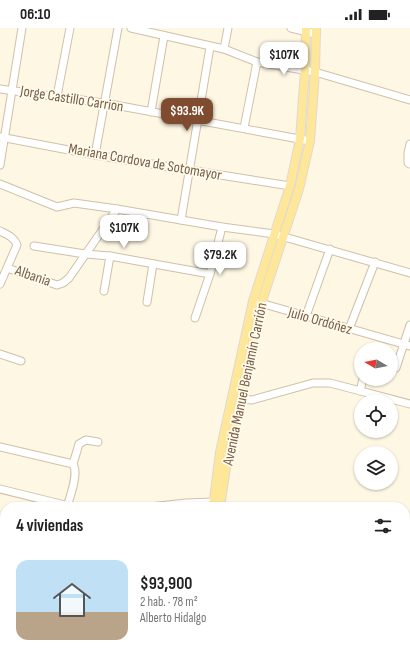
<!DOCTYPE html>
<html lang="es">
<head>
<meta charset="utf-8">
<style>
  :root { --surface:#fff; --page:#f2f2f2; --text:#222; --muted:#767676; --accent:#804c2f }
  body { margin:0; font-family:"Sofia Sans Condensed",sans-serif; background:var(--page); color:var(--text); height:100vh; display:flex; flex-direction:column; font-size:15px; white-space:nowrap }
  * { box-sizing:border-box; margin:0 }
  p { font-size:13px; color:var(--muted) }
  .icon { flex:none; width:22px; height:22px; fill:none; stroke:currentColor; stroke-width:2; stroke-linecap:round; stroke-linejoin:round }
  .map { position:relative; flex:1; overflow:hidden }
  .drawer { position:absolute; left:0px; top:474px; width:410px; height:156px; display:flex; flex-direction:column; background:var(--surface); border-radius:16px 16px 0 0; box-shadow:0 1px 3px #0004 }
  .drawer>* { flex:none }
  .needle { width:26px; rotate:280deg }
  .buttons { position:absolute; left:354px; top:314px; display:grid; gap:8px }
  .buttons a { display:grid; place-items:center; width:44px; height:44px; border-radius:50%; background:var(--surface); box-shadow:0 1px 3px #0004; font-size:20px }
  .price { position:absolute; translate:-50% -34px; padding:0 9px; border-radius:8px; background:#fff; color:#222; font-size:13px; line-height:26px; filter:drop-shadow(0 1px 2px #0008) }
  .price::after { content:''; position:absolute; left:50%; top:24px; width:12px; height:9px; margin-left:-6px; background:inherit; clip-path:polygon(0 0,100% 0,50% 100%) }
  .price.active { background:var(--accent); color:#fff }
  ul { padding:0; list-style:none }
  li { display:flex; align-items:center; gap:12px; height:100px; padding:0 16px }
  li span { display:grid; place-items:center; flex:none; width:112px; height:80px; border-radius:12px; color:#555 }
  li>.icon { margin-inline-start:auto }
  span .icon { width:48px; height:48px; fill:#fffc; stroke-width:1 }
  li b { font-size:17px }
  h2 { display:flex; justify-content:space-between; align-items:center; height:48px; padding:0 16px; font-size:17px }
  .status { display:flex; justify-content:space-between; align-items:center; height:28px; padding:0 20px; background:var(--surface); direction:ltr }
  .status svg { height:11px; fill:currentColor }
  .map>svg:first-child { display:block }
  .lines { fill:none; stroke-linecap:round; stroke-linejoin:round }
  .minor-casing { stroke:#d0c0a9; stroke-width:9 }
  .major-casing { stroke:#dfd9d3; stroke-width:10 }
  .highway-casing { stroke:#dfd9d3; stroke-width:12 }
  .minor { stroke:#fff; stroke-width:7 }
  .major { stroke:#ffe799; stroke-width:8 }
  .highway { stroke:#fdbf95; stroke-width:10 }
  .labels { text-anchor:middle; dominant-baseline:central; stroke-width:3.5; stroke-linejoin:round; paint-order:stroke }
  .street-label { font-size:15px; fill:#786047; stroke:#fffaeb }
</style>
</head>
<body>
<div class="status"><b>06:10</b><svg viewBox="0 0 49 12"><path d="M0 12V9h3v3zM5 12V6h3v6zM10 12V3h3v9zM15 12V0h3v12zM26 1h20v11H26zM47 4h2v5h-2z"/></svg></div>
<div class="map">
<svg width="410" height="630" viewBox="0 0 410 630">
  <rect width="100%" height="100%" fill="#fef7e3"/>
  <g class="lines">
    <defs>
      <g id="minor">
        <path d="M131 0 224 21 257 34 315 44 410 72"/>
        <path d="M291 0 316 6"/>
        <path d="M224 21 228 0"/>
        <path d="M0 61 104 75 310 113"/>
        <path d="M57 68 70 0"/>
        <path d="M151 84 164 8"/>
        <path d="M244 100 257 34"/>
        <path d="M0 109 95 127 290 158"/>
        <path d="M410 116 408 125V135L410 136"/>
        <path d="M95 127 118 0"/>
        <path d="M0 137 22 0"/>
        <path d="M0 156 57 179 74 175 117 181 222 199 274 206 410 245"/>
        <path d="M181 192 210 19"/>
        <path d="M0 203C8 207 14 209 17 217L0 256"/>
        <path d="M34 218 85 226 110 228 210 246"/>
        <path d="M7 240 57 257 63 255 69 250 117 181"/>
        <path d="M104 263 110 228"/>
        <path d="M147 274 153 236"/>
        <path d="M257 274 410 318"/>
        <path d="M306 288 330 221"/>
        <path d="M195 290 210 246 222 199"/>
        <path d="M349 301 375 234"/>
        <path d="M0 326 21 333"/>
        <path d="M396 340 410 297"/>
        <path d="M360 363 363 351"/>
        <path d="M241 371 252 372 313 355H330L410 376"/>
        <path d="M0 419 73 436"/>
        <path d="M0 461 73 479"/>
        <path d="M215 478 230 479"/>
        <path d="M67 479C70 468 79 446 73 436L79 416 86 412 98 414"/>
        <path d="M150 479 186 475 213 474"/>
        <path d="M0 547 3 537"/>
        <path d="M405 561H410"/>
        <path d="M0 593 5 594"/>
        <path d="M132 625 151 630"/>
        <path d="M294 625 295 630"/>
        <path d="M57 630 58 625"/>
        <path d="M339 630 352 625"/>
      </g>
      <g id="major">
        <path d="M213 479 220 424 253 273 290 158 300 111 305 42 306 0"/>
        <path d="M220 479 228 426 261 276 299 161 310 113 315 44 316 0"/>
        <path d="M223 625 225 630"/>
        <path d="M230 625 232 630"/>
      </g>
      <g id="highway">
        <path d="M405 500 410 494"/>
        <path d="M405 515 410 507"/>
        <path d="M382 630V625"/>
        <path d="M392 630V625"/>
      </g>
    </defs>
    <use href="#minor" class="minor-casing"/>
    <use href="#major" class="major-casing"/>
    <use href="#highway" class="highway-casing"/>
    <use href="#minor" class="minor"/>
    <use href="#major" class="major"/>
    <use href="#highway" class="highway"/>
  </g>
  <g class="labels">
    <g class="street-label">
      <text transform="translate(72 71) rotate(9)">Jorge Castillo Carrion</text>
      <text transform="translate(145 134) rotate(10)">Mariana Cordova de Sotomayor</text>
      <text transform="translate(33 248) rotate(19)">Albania</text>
      <text transform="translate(320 293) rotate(16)">Julio Ordóñez</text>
      <text transform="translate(245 356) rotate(-78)">Avenida Manuel Benjamín Carrión</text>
    </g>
  </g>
</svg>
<div class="buttons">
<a><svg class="needle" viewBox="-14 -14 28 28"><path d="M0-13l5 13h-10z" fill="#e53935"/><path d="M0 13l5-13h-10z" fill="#767676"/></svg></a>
<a><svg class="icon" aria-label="locate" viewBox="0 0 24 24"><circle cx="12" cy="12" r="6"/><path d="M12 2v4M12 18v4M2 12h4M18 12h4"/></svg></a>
<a><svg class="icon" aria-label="layers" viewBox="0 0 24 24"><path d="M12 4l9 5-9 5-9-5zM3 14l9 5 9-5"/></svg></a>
</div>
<b class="price" style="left:284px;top:48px">$107K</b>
<b class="price active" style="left:187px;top:104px">$93.9K</b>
<b class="price" style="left:124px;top:221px">$107K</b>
<b class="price" style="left:220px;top:248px">$79.2K</b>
<section class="drawer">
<h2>4 viviendas<svg class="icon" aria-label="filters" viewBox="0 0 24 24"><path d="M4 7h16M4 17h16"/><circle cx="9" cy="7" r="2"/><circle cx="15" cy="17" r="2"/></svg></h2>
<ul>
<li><span style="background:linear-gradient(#bfe0f5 65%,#b9a48a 0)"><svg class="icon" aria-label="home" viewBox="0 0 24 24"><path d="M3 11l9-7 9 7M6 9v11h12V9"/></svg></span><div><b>$93,900</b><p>2 hab. · 78 m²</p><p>Alberto Hidalgo</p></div></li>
</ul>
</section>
</div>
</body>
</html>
